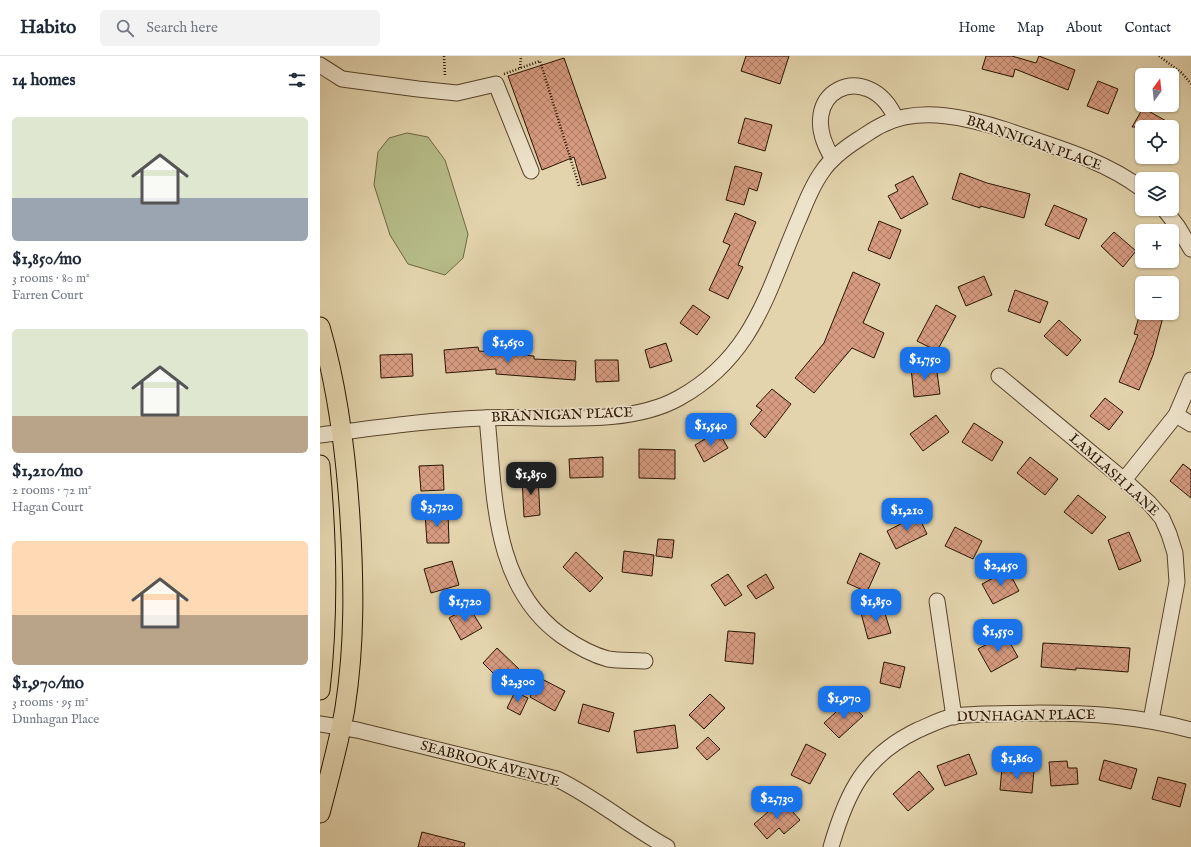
<!DOCTYPE html>
<html lang="en">
<head>
<meta charset="utf-8">
<style>
  :root { --surface:#fff; --page:#f2f2f3; --text:#1f2937; --muted:#747a83; --line:#e0e1e3; --accent:#1a73e8 }
  body { margin:0; font-family:"IM FELL English",serif; background:var(--page); color:var(--text); height:100vh; display:flex; flex-direction:column; font-size:15px; white-space:nowrap }
  * { box-sizing:border-box; margin:0 }
  p { font-size:13px; color:var(--muted) }
  .icon { flex:none; width:22px; height:22px; fill:none; stroke:currentColor; stroke-width:2; stroke-linecap:round; stroke-linejoin:round }
  .map { position:relative; flex:1; overflow:hidden }
  .side { display:flex; flex-direction:column; background:var(--surface); width:320px }
  .side>* { flex:none }
  .needle { width:26px; rotate:15deg }
  .buttons { position:absolute; left:815px; top:12px; display:grid; gap:8px }
  .buttons a { display:grid; place-items:center; width:44px; height:44px; border-radius:6px; background:var(--surface); box-shadow:0 1px 3px #0004; font-size:20px }
  .price { position:absolute; translate:-50% -34px; padding:0 9px; border-radius:8px; background:var(--accent); color:#fff; font-size:13px; line-height:26px; filter:drop-shadow(0 1px 2px #0008) }
  .price::after { content:''; position:absolute; left:50%; top:24px; width:12px; height:9px; margin-left:-6px; background:inherit; clip-path:polygon(0 0,100% 0,50% 100%) }
  .price.selected { background:#222; color:#fff }
  ul { padding:0; list-style:none }
  li { display:grid; align-content:center; gap:8px; height:212px; padding:0 12px }
  li span { display:grid; place-items:center; height:124px; border-radius:6px; color:#555 }
  li>.icon { margin-inline-start:auto }
  span .icon { width:72px; height:72px; fill:#fffc; stroke-width:1 }
  li b { font-size:17px }
  h2 { display:flex; justify-content:space-between; align-items:center; height:48px; padding:0 12px; font-size:17px }
  header { display:flex; align-items:center; gap:24px; box-sizing:border-box; height:56px; padding:0 20px; background:var(--surface); border-bottom:1px solid var(--line) }
  header strong { font-size:19px }
  nav { display:flex; gap:22px; margin-inline-start:auto; font-size:14px }
  .search { width:280px; height:36px; background:var(--page); display:flex; align-items:center; gap:10px; box-sizing:border-box; padding:0 14px; border-radius:6px; color:var(--muted); font-size:15px }
  main { display:flex; flex:1; min-height:0 }
  .map>svg:first-child { display:block }
  .green { fill:#b6bc88; stroke:#706844 }
  .building { fill:url(#building-cross-hatch); stroke:#2a1300 }
  .lines { fill:none; stroke-linecap:round; stroke-linejoin:round }
  .minor-casing { stroke:#58432b; stroke-width:17 }
  .major-casing { stroke:#2a1300; stroke-width:21 }
  .path { stroke:#2a1300; stroke-width:2.5; stroke-dasharray:1 2; stroke-linecap:butt }
  .minor { stroke:#ede3ca; stroke-width:15 }
  .major { stroke:#e3d4ad; stroke-width:19 }
  .labels { text-anchor:middle; dominant-baseline:central; stroke-width:3.5; stroke-linejoin:round; paint-order:stroke }
  .street-label { font-size:14px; fill:#2a1300; stroke:#ede3ca }
</style>
</head>
<body>
<header>
<strong>Habito</strong>
<div class="search"><svg class="icon" aria-label="search" viewBox="0 0 24 24"><circle cx="10" cy="10" r="6"/><path d="M15 15l6 6"/></svg>Search here</div>
<nav><a>Home</a><a>Map</a><a>About</a><a>Contact</a></nav>
</header>
<main>
<section class="side">
<h2>14 homes<svg class="icon" aria-label="filters" viewBox="0 0 24 24"><path d="M4 7h16M4 17h16"/><circle cx="9" cy="7" r="2"/><circle cx="15" cy="17" r="2"/></svg></h2>
<ul>
<li><span style="background:linear-gradient(#dfe7d0 65%,#9aa5b1 0)"><svg class="icon" aria-label="home" viewBox="0 0 24 24"><path d="M3 11l9-7 9 7M6 9v11h12V9"/></svg></span><div><b>$1,850/mo</b><p>3 rooms · 80 m²</p><p>Farren Court</p></div></li>
<li><span style="background:linear-gradient(#dfe7d0 70%,#b9a48a 0)"><svg class="icon" aria-label="home" viewBox="0 0 24 24"><path d="M3 11l9-7 9 7M6 9v11h12V9"/></svg></span><div><b>$1,210/mo</b><p>2 rooms · 72 m²</p><p>Hagan Court</p></div></li>
<li><span style="background:linear-gradient(#ffd9b3 60%,#b9a48a 0)"><svg class="icon" aria-label="home" viewBox="0 0 24 24"><path d="M3 11l9-7 9 7M6 9v11h12V9"/></svg></span><div><b>$1,970/mo</b><p>3 rooms · 95 m²</p><p>Dunhagan Place</p></div></li>
</ul>
</section>
<div class="map">
<svg width="871" height="791" viewBox="0 0 871 791">
  <defs>
    <pattern id="building-cross-hatch" width="8" height="8" patternUnits="userSpaceOnUse"><rect width="8" height="8" fill="#d69b81"/><path d="M0 0l8 8M0 8l8-8" fill="none" stroke="#ae7d67"/></pattern>
  </defs>
  <rect width="100%" height="100%" fill="#e3d4ad"/>
  <filter id="stains"><feTurbulence type="fractalNoise" baseFrequency=".005" numOctaves="4"/><feColorMatrix values="0 0 0 0 .2 0 0 0 0 .09 0 0 0 0 .02 0 0 0 .5 -.17"/></filter>
  <radialGradient id="worn" r=".72"><stop offset=".6" stop-color="#630" stop-opacity="0"/><stop offset="1" stop-color="#630" stop-opacity=".3"/></radialGradient>
  <path class="green" d="M87 77 108 81 125 104 148 178 143 202 125 219 88 208 70 179 54 129 58 96 69 82Z"/>
  <g class="building">
    <path d="M426 0H469L460 28 421 15Z"/>
    <path d="M666 0H692L716 7 719 0 755 14 748 34 695 13 693 21 662 13Z"/>
    <path d="M244 2 286 122 262 129 254 101 222 114 188 20Z"/>
    <path d="M778 25 798 33 788 58 767 50Z"/>
    <path d="M823 52 857 71H812Z"/>
    <path d="M425 62 452 69 445 95 418 87Z"/>
    <path d="M415 110 442 117 437 135 429 132 424 149 406 144Z"/>
    <path d="M640 117 667 127 710 138 704 162 660 150V152L632 143Z"/>
    <path d="M593 120 608 148 581 163 568 140 578 135 575 129Z"/>
    <path d="M734 149 767 163 759 183 725 169Z"/>
    <path d="M415 157 436 166 418 209 423 211 408 243 389 234 410 189 403 186Z"/>
    <path d="M559 165 581 174 570 203 548 194Z"/>
    <path d="M794 176 816 195 803 211 781 190Z"/>
    <path d="M533 216 560 228 543 267 564 277 554 302 532 292 494 337 475 322 504 287Z"/>
    <path d="M664 220 672 239 646 250 638 231Z"/>
    <path d="M695 234 728 246 720 267 688 255Z"/>
    <path d="M373 249 390 261 377 279 360 267Z"/>
    <path d="M616 249 636 260 617 295 597 285Z"/>
    <path d="M820 257H844L833 299 819 334 799 326 818 279 814 278Z"/>
    <path d="M739 264 761 284 747 300 724 280Z"/>
    <path d="M346 287 352 305 330 312 325 294Z"/>
    <path d="M158 291 159 295 214 300V303L256 305 255 324 176 318V313L126 317 124 294Z"/>
    <path d="M92 298 93 320 61 322 60 299Z"/>
    <path d="M275 304H298L299 325 276 326Z"/>
    <path d="M616 309 620 338 594 341 591 312Z"/>
    <path d="M452 333 471 348 445 382 430 368 442 354 436 350Z"/>
    <path d="M785 342 803 356 789 374 770 360Z"/>
    <path d="M616 359 629 376 603 395 590 378Z"/>
    <path d="M654 367 683 386 672 405 642 386Z"/>
    <path d="M398 375 408 392 384 406 375 389Z"/>
    <path d="M319 393 355 394V423L319 422Z"/>
    <path d="M283 401V421L250 422 249 403Z"/>
    <path d="M710 401 738 423 725 439 697 417Z"/>
    <path d="M863 408 871 414V442L850 425Z"/>
    <path d="M123 409 124 434 101 435 99 410Z"/>
    <path d="M218 420 220 459 204 461 202 422Z"/>
    <path d="M758 439 786 461 772 478 744 456Z"/>
    <path d="M128 456 129 487H107L105 457Z"/>
    <path d="M598 459 607 478 576 493 567 475Z"/>
    <path d="M635 471 662 485 653 503 625 490Z"/>
    <path d="M809 476 821 505 799 514 788 484Z"/>
    <path d="M338 483 354 484 352 502 336 500Z"/>
    <path d="M304 495 334 499 332 520 302 516Z"/>
    <path d="M256 496 283 522 270 536 243 511Z"/>
    <path d="M540 497 560 507 547 536 527 527Z"/>
    <path d="M132 505 139 529 111 537 104 513Z"/>
    <path d="M688 514 699 535 673 548 662 528Z"/>
    <path d="M408 518 422 539 405 550 391 529Z"/>
    <path d="M446 518 454 532 436 543 427 530Z"/>
    <path d="M149 551 162 572 141 584 129 562Z"/>
    <path d="M563 551 571 577 548 583 541 557Z"/>
    <path d="M408 575 435 577 433 608 405 605Z"/>
    <path d="M685 578 698 601 671 616 658 593Z"/>
    <path d="M723 587 810 592 808 616 756 612V614L721 611Z"/>
    <path d="M177 592 199 613 184 628 163 607Z"/>
    <path d="M564 606 585 611 580 632 560 627Z"/>
    <path d="M220 622 245 635 235 655 210 641Z"/>
    <path d="M195 636 208 642 200 659 187 652Z"/>
    <path d="M390 638 405 652 384 673 369 659Z"/>
    <path d="M528 645 543 660 519 682 504 667Z"/>
    <path d="M263 648 294 657 289 676 258 667Z"/>
    <path d="M355 669 358 692 317 697 314 675Z"/>
    <path d="M388 681 400 693 387 704 376 692Z"/>
    <path d="M486 688 506 698 490 728 471 719Z"/>
    <path d="M649 698 657 718 625 730 617 710Z"/>
    <path d="M784 704 817 713 811 733 779 724Z"/>
    <path d="M747 705 748 712H757L758 728 731 730 729 706Z"/>
    <path d="M682 711 714 714 712 737 680 734Z"/>
    <path d="M599 715 614 733 588 755 573 738Z"/>
    <path d="M838 721 866 728 860 751 832 743Z"/>
    <path d="M462 744 480 764 464 778 459 772 447 783 434 768Z"/>
    <path d="M102 776 145 787 144 791H98Z"/>
  </g>
  <g class="lines">
    <defs>
      <g id="minor">
        <path d="M0 9 22 23 98 33 137 37 176 28 211 115"/>
        <path d="M513 103C470 35 549 0 576 63"/>
        <path d="M844 153 858 171 871 193"/>
        <path d="M679 320 804 424 829 447 842 462 849 478 855 497 857 526 831 664"/>
        <path d="M856 359 871 368"/>
        <path d="M167 362C175 439 172 530 242 580 255 589 273 599 288 603 300 605 313 604 325 605"/>
        <path d="M0 379C54 372 108 364 163 362 223 359 306 372 359 342 433 301 447 237 478 165 485 149 491 131 502 116 511 102 525 92 539 83 547 78 555 72 564 68 601 50 649 62 686 74 732 90 782 103 822 133"/>
        <path d="M804 424 856 359 871 324"/>
        <path d="M617 545 634 661"/>
        <path d="M0 668 37 674 237 723C276 742 309 770 347 791"/>
        <path d="M511 791C527 736 544 700 598 674 610 669 623 662 635 660 662 657 691 658 718 657 770 657 820 660 871 674"/>
      </g>
      <g id="major">
        <path d="M0 271C18 333 26 398 30 462 34 525 35 588 25 652 19 687 9 722 0 757"/>
        <path d="M0 409C7 485 9 557 0 634"/>
      </g>
    </defs>
    <use href="#minor" class="minor-casing"/>
    <use href="#major" class="major-casing"/>
    <g class="path">
      <path d="M124 0 125 21"/>
      <path d="M839 0 862 17 871 28"/>
      <path d="M200 12 201 0"/>
      <path d="M184 18 220 5 259 130"/>
    </g>
    <use href="#minor" class="minor"/>
    <use href="#major" class="major"/>
  </g>
  <g class="labels">
    <g class="street-label">
      <text transform="translate(714 87) rotate(19)">BRANNIGAN PLACE</text>
      <text transform="translate(242 359) rotate(-2)">BRANNIGAN PLACE</text>
      <text transform="translate(794 419) rotate(42)">LAMLASH LANE</text>
      <text transform="translate(706 660) rotate(-1)">DUNHAGAN PLACE</text>
      <text transform="translate(170 708) rotate(15)">SEABROOK AVENUE</text>
    </g>
  </g>
  <rect width="100%" height="100%" filter="url(#stains)"/>
  <rect width="100%" height="100%" fill="url(#worn)"/>
</svg>
<div class="buttons">
<a><svg class="needle" viewBox="-14 -14 28 28"><path d="M0-13l5 13h-10z" fill="#e53935"/><path d="M0 13l5-13h-10z" fill="#747a83"/></svg></a>
<a><svg class="icon" aria-label="locate" viewBox="0 0 24 24"><circle cx="12" cy="12" r="6"/><path d="M12 2v4M12 18v4M2 12h4M18 12h4"/></svg></a>
<a><svg class="icon" aria-label="layers" viewBox="0 0 24 24"><path d="M12 4l9 5-9 5-9-5zM3 14l9 5 9-5"/></svg></a>
<a>+</a>
<a>−</a>
</div>
<b class="price" style="left:188px;top:308px">$1,650</b>
<b class="price" style="left:605px;top:325px">$1,750</b>
<b class="price" style="left:391px;top:391px">$1,540</b>
<b class="price selected" style="left:211px;top:440px">$1,850</b>
<b class="price" style="left:117px;top:472px">$3,720</b>
<b class="price" style="left:587px;top:476px">$1,210</b>
<b class="price" style="left:681px;top:531px">$2,450</b>
<b class="price" style="left:145px;top:567px">$1,720</b>
<b class="price" style="left:556px;top:567px">$1,850</b>
<b class="price" style="left:678px;top:597px">$1,550</b>
<b class="price" style="left:198px;top:647px">$2,300</b>
<b class="price" style="left:524px;top:664px">$1,970</b>
<b class="price" style="left:697px;top:724px">$1,860</b>
<b class="price" style="left:457px;top:764px">$2,730</b>
</div>
</main>
</body>
</html>
